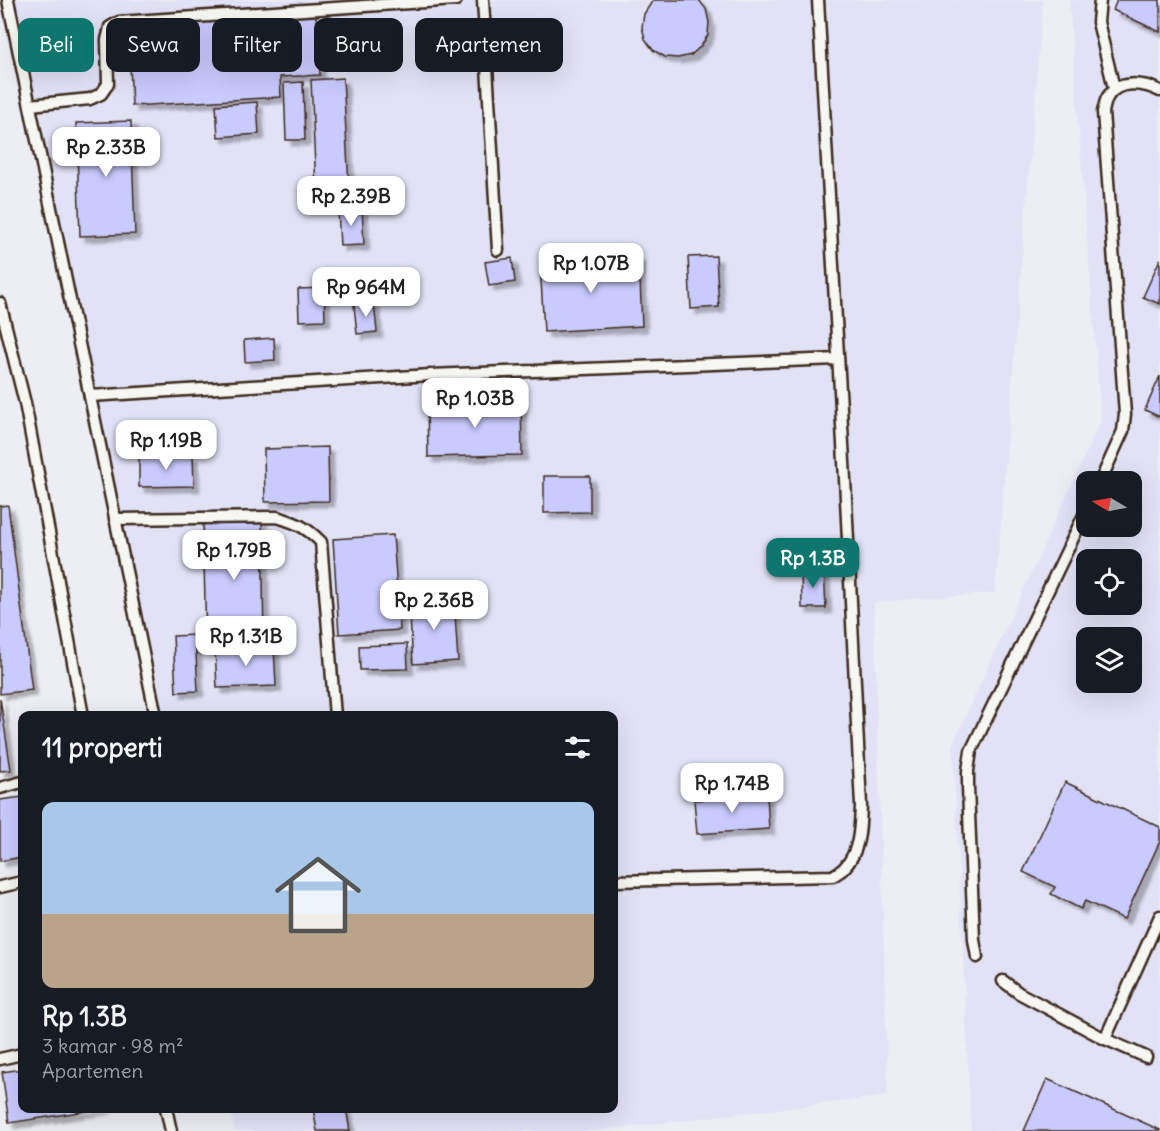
<!DOCTYPE html>
<html lang="id">
<head>
<meta charset="utf-8">
<style>
  :root { --surface:#171b24; --page:#20242c; --text:#f1f3f6; --muted:#9ea1a6; --line:#363941; --accent:#0f766e }
  body { margin:0; font-family:Delius,sans-serif; background:var(--page); color:var(--text); height:100vh; display:flex; flex-direction:column; font-size:22px; white-space:nowrap }
  * { box-sizing:border-box; margin:0 }
  p { font-size:20px; color:var(--muted) }
  .icon { flex:none; width:33px; height:33px; fill:none; stroke:currentColor; stroke-width:2; stroke-linecap:round; stroke-linejoin:round }
  .map { position:relative; flex:1; overflow:hidden }
  .details { position:absolute; left:18px; top:711px; width:600px; height:402px; display:flex; flex-direction:column; background:var(--surface); border-radius:12px; box-shadow:0 6px 24px #0002 }
  .details>* { flex:none }
  .guide { position:absolute; left:18px; top:18px; width:600px; height:54px; display:flex; gap:12px }
  .needle { width:39px; rotate:280deg }
  .buttons { position:absolute; left:1076px; top:471px; display:grid; gap:12px }
  .buttons a { display:grid; place-items:center; width:66px; height:66px; border-radius:12px; background:var(--surface); box-shadow:0 6px 24px #0002; font-size:30px }
  .price { position:absolute; translate:-50% -51px; padding:0 14px; border-radius:12px; background:#fff; color:#222; font-size:20px; line-height:39px; filter:drop-shadow(0 2px 3px #0008) }
  .price::after { content:''; position:absolute; left:50%; top:36px; width:18px; height:14px; margin-left:-9px; background:inherit; clip-path:polygon(0 0,100% 0,50% 100%) }
  .price.active { background:var(--accent); color:#fff }
  ul { padding:0; list-style:none }
  li { display:grid; align-content:center; gap:12px; height:318px; padding:0 24px }
  li+li { border-top:2px solid var(--line) }
  li span { display:grid; place-items:center; height:186px; border-radius:12px; color:#555 }
  li>.icon { margin-inline-start:auto }
  span .icon { width:108px; height:108px; fill:#fffc; stroke-width:1 }
  li b { font-size:26px }
  h2 { display:flex; justify-content:space-between; align-items:center; height:72px; padding:0 24px; font-size:26px }
  .tag { padding:0 21px; border-radius:12px; background:var(--surface); box-shadow:0 6px 24px #0002; font-size:21px; line-height:54px }
  .tag.active { background:var(--accent); color:#fff }
  .map>svg:first-child { display:block }
  .built { fill:#e2e2f7; fill-rule:evenodd }
  .building { fill:#c9cafd; stroke:#3b2a1e; stroke-width:1.5; filter:url(#shadow) }
  .lines { fill:none; stroke-linecap:round; stroke-linejoin:round }
  .lane-casing { stroke:#3b2a1e; stroke-width:15 }
  .lane { stroke:#f6f6f2; stroke-width:10 }
</style>
</head>
<body>
<div class="map">
<svg width="1160" height="1131" viewBox="0 0 1160 1131">
  <defs>
    <filter id="shadow"><feDropShadow dx="5.5" dy="5.5" stdDeviation="1.5" flood-color="#0004"/></filter>
  </defs>
  <rect width="100%" height="100%" fill="#ededf4"/>
  <filter id="ink" filterUnits="userSpaceOnUse"><feTurbulence type="fractalNoise" baseFrequency=".0167" numOctaves="2"/><feDisplacementMap in="SourceGraphic" scale="12" xChannelSelector="R" yChannelSelector="G"/><feConvolveMatrix kernelMatrix="1 2 1 2 8 2 1 2 1" color-interpolation-filters="sRGB"/></filter>
  <g filter="url(#ink)">
    <g class="built">
      <path d="M0 0H1043L995 593 874 602 888 1096 592 1131H235L230 1109 614 1108V716L148 715Z"/>
      <path d="M1069 0H1160V1131H971L953 743 1101 421ZM1086 482H1131V526H1086ZM1086 560H1131V604H1086ZM1086 638H1131V682H1086Z"/>
    </g>
    <g class="building">
      <path d="M653 0H699L706 9 709 22 708 35 701 46 691 55 678 58 665 57 653 50 645 39 642 27 644 14Z"/>
      <path d="M1117 0H1160V32L1113 10Z"/>
      <path d="M316 15 320 75 280 77 281 97 132 106 128 26Z"/>
      <path d="M343 78 349 186 316 188 311 80Z"/>
      <path d="M303 82 305 140H286L284 83Z"/>
      <path d="M257 102 259 134 218 137 216 105Z"/>
      <path d="M131 121 135 234 80 236 76 123Z"/>
      <path d="M362 208 364 245 340 246 338 209Z"/>
      <path d="M716 256 719 307 691 309 688 257Z"/>
      <path d="M639 257 642 326 544 332 540 262Z"/>
      <path d="M512 258 515 282 489 286 485 262Z"/>
      <path d="M1160 259V304L1143 297Z"/>
      <path d="M324 288 325 320 299 321 298 289Z"/>
      <path d="M374 303 377 332 357 334 354 305Z"/>
      <path d="M274 338 275 360 245 362 244 340Z"/>
      <path d="M1160 376V417L1145 410Z"/>
      <path d="M521 400 522 455 428 457 427 403Z"/>
      <path d="M328 447 329 501 265 502 264 449Z"/>
      <path d="M193 455 194 486 139 487V456Z"/>
      <path d="M544 476H590V512L544 513Z"/>
      <path d="M8 505 32 690 0 694V506Z"/>
      <path d="M262 520 264 641 206 643 203 521Z"/>
      <path d="M393 535 400 630 339 634 333 539Z"/>
      <path d="M801 569H824L826 608H802Z"/>
      <path d="M454 598 458 661 413 664 409 601Z"/>
      <path d="M195 635 198 691 176 692 173 636Z"/>
      <path d="M407 644 408 669 360 670 359 646Z"/>
      <path d="M274 646 276 686 217 688 215 648Z"/>
      <path d="M0 698 11 770 0 771Z"/>
      <path d="M1065 782 1160 827V841L1124 919 1085 901 1081 909 1051 894 1055 887 1023 872Z"/>
      <path d="M767 795 769 829 697 834 694 800Z"/>
      <path d="M22 797V857L0 861V800Z"/>
      <path d="M22 1069V1108H106L9 1123 2 1072Z"/>
      <path d="M1047 1079 1160 1130V1131H1024Z"/>
      <path d="M313 1108H346L350 1131H317Z"/>
    </g>
    <g class="lines">
      <defs>
        <g id="lane">
          <path d="M8 0 156 716"/>
          <path d="M483 0 498 250"/>
          <path d="M1100 0 1098 22 1114 88"/>
          <path d="M30 105 90 99 101 94 108 84 107 40 110 27 119 22 456 0"/>
          <path d="M0 303 25 403 83 716"/>
          <path d="M90 396 431 375 838 359"/>
          <path d="M1100 482 1123 431 1125 414 1103 112C1104 108 1105 102 1107 98 1117 79 1144 83 1160 91"/>
          <path d="M115 519 277 517C297 523 306 527 321 542L335 716"/>
          <path d="M0 788 22 782"/>
          <path d="M614 881 833 876C837 873 842 871 845 867 860 851 860 827 861 806L845 479 818 0"/>
          <path d="M0 887 22 882"/>
          <path d="M977 957 974 940 968 787V771L971 751 1086 511"/>
          <path d="M1003 981 1019 993 1105 1039 1146 1057"/>
          <path d="M1105 1039 1160 916"/>
          <path d="M0 1059 22 1054"/>
          <path d="M166 1108 171 1131"/>
        </g>
      </defs>
      <use href="#lane" class="lane-casing"/>
      <use href="#lane" class="lane"/>
    </g>
  </g>
</svg>
<div class="buttons">
<a><svg class="needle" viewBox="-14 -14 28 28"><path d="M0-13l5 13h-10z" fill="#e53935"/><path d="M0 13l5-13h-10z" fill="#9ea1a6"/></svg></a>
<a><svg class="icon" aria-label="locate" viewBox="0 0 24 24"><circle cx="12" cy="12" r="6"/><path d="M12 2v4M12 18v4M2 12h4M18 12h4"/></svg></a>
<a><svg class="icon" aria-label="layers" viewBox="0 0 24 24"><path d="M12 4l9 5-9 5-9-5zM3 14l9 5 9-5"/></svg></a>
</div>
<b class="price" style="left:106px;top:178px">Rp 2.33B</b>
<b class="price" style="left:351px;top:227px">Rp 2.39B</b>
<b class="price" style="left:591px;top:294px">Rp 1.07B</b>
<b class="price" style="left:366px;top:318px">Rp 964M</b>
<b class="price" style="left:475px;top:429px">Rp 1.03B</b>
<b class="price" style="left:166px;top:471px">Rp 1.19B</b>
<b class="price" style="left:234px;top:581px">Rp 1.79B</b>
<b class="price active" style="left:813px;top:589px">Rp 1.3B</b>
<b class="price" style="left:434px;top:631px">Rp 2.36B</b>
<b class="price" style="left:246px;top:667px">Rp 1.31B</b>
<b class="price" style="left:732px;top:814px">Rp 1.74B</b>
<div class="guide">
<a class="tag active">Beli</a>
<a class="tag">Sewa</a>
<a class="tag">Filter</a>
<a class="tag">Baru</a>
<a class="tag">Apartemen</a>
</div>
<section class="details">
<h2>11 properti<svg class="icon" aria-label="filters" viewBox="0 0 24 24"><path d="M4 7h16M4 17h16"/><circle cx="9" cy="7" r="2"/><circle cx="15" cy="17" r="2"/></svg></h2>
<ul>
<li><span style="background:linear-gradient(#a9c7e8 60%,#b9a48a 0)"><svg class="icon" aria-label="home" viewBox="0 0 24 24"><path d="M3 11l9-7 9 7M6 9v11h12V9"/></svg></span><div><b>Rp 1.3B</b><p>3 kamar · 98 m²</p><p>Apartemen</p></div></li>
</ul>
</section>
</div>
</body>
</html>
